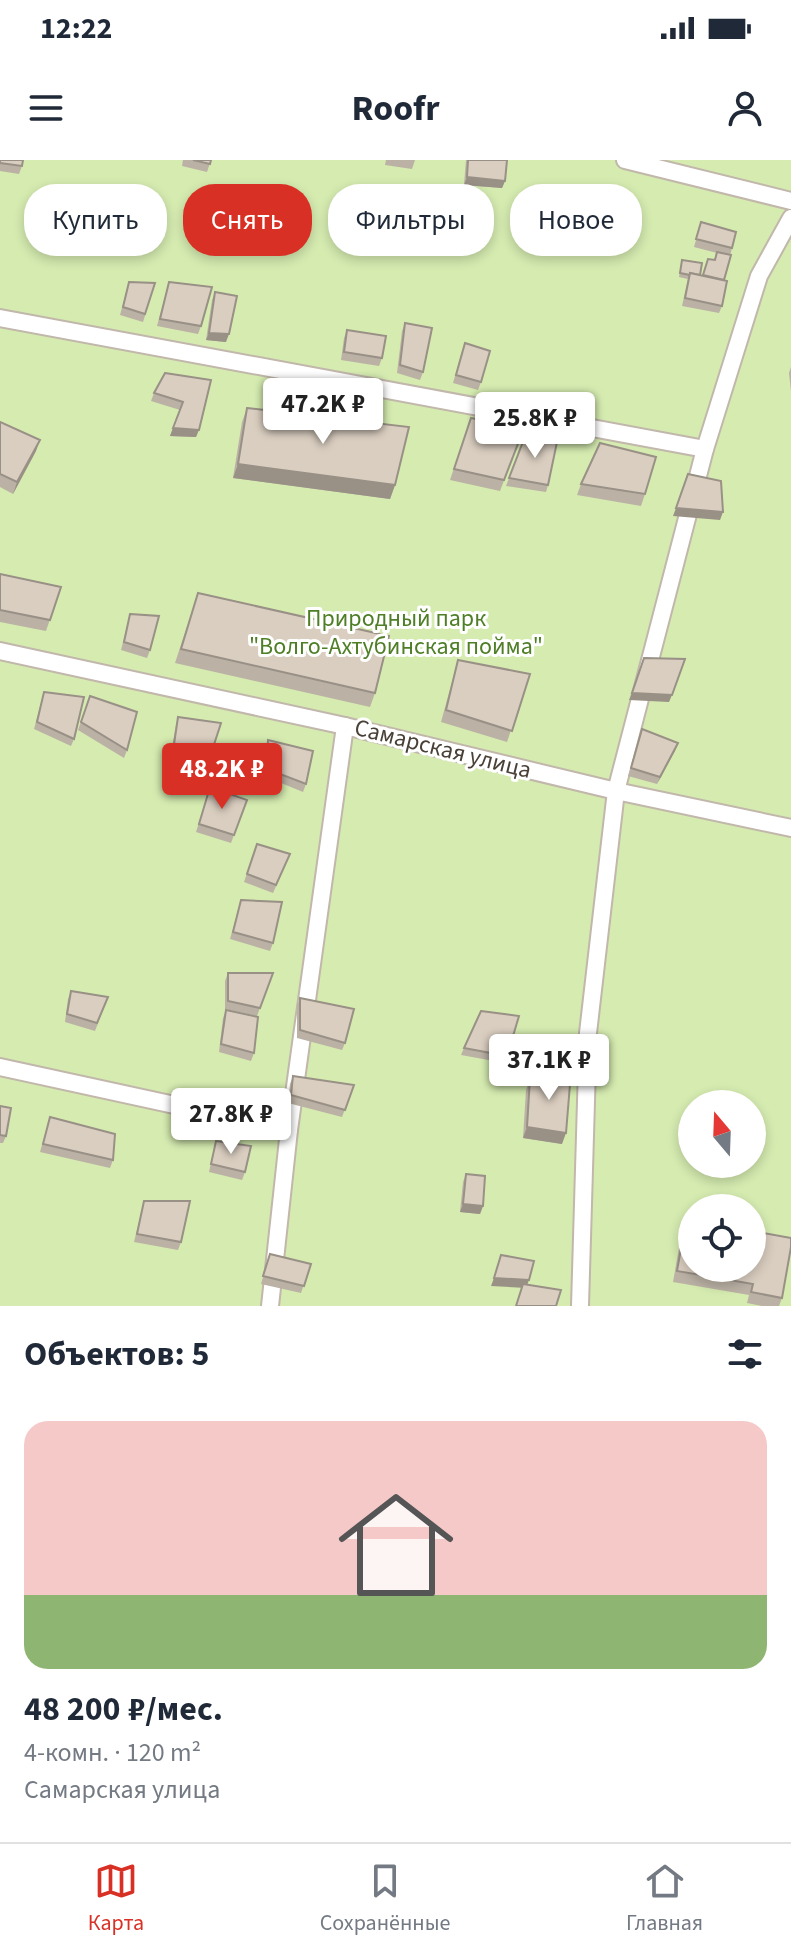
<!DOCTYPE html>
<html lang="ru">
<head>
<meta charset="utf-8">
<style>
  :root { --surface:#fff; --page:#f2f2f3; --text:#1f2937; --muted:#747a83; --line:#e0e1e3; --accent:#d93025 }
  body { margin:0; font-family:"Source Sans 3",sans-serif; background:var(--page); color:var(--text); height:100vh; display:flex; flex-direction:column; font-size:30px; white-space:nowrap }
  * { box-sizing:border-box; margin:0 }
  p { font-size:26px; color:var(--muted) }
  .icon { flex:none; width:44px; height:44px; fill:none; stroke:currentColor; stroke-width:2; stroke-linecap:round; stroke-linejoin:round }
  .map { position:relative; height:1146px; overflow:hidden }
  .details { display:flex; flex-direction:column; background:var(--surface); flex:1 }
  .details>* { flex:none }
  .top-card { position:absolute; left:24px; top:24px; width:744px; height:72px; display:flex; gap:16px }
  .needle { width:52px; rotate:341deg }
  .fabs { position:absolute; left:678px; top:930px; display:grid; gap:16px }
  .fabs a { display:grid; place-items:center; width:88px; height:88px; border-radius:50%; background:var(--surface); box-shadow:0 4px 12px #0003; font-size:40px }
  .price { position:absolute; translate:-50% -68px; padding:0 18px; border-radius:8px; background:#fff; color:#222; font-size:26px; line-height:52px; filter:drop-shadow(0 2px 4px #0008) }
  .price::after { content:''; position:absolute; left:50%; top:48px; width:24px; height:18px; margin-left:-12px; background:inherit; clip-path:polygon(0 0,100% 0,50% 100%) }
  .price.active { background:var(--accent); color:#fff }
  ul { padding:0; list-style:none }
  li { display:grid; align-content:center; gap:16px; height:424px; padding:0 24px }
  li+li { border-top:2px solid var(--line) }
  li span { display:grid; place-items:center; height:248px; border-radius:24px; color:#555 }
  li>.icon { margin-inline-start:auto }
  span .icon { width:144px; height:144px; fill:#fffc; stroke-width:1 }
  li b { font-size:34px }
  h2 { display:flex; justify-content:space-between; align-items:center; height:96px; padding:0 24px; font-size:34px }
  .pill { padding:0 28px; border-radius:32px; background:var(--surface); box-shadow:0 4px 12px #0003; font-size:28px; line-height:72px }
  .pill.active { background:var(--accent); color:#fff }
  .status { display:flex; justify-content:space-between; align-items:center; height:56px; padding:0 40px; background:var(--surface); direction:ltr }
  .status svg { height:22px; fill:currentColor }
  header { display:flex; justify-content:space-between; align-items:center; height:104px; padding:0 24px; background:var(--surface); font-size:36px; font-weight:700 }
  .menu { display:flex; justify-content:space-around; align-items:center; height:112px; border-top:2px solid var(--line); background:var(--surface); font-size:22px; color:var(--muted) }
  .menu a { display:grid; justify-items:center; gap:4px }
  .menu .active { color:var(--accent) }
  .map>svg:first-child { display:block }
  .green { fill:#d5ebb0; fill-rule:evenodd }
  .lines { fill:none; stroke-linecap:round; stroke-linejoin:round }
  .minor-casing { stroke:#c1b7ab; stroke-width:20 }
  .minor { stroke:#fff; stroke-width:16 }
  .wall { fill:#bbb1a5 }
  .shaded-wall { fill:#999086 }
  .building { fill:#dacec0; stroke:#999086; stroke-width:2 }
  .labels { text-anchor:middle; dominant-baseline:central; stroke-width:6; stroke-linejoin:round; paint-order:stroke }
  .park-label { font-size:24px; fill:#4e7e26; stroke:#fff }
  .street-label { font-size:24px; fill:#494037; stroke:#fff }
</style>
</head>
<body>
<div class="status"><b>12:22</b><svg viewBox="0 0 49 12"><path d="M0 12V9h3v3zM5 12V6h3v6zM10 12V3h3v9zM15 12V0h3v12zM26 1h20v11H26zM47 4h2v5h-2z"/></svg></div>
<header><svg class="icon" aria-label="menu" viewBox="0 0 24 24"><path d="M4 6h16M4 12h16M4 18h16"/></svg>Roofr<svg class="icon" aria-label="person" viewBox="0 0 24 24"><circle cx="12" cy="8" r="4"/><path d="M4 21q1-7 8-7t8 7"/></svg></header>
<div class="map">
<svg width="791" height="1146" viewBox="0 0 791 1146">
  <rect width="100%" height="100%" fill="#f5f0e9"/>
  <path class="green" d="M0 0H791V1146H0ZM692 944H752V1004H692ZM692 1048H752V1108H692Z"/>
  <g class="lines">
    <defs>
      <g id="minor">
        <path d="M625 0 791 41"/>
        <path d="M0 158 705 289"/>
        <path d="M0 491 345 566 616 631 791 668"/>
        <path d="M0 907 289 970"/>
        <path d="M270 1146 289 970 345 566"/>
        <path d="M580 1146 588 873 616 631 705 289 759 116 791 58"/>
      </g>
    </defs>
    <use href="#minor" class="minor-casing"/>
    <use href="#minor" class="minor"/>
  </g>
  <g class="wall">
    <path d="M0 0 22 6 19 14 0 11Z"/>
    <path d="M183 0H211L207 12 182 6Z"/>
    <path d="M386 0H415L412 9 385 5Z"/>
    <path d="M466 0H507L505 21 502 28 464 25Z"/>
    <path d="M701 62 732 88 724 120 722 146 719 153 682 146 688 119 679 117 682 100 700 115 703 116 708 99 714 100 717 93 694 87Z"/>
    <path d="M129 122 155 123 143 162 120 155Z"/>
    <path d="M169 122 201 166 198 174 157 166Z"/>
    <path d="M215 132 226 182 206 180 212 140Z"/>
    <path d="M405 163 423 212 420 220 397 213 402 171Z"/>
    <path d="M347 170 382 198 379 206 341 200 344 178Z"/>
    <path d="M462 191 481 222 478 230 453 223Z"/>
    <path d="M791 207V231L789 213Z"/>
    <path d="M211 220 196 277 170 276 180 250 151 241 154 233Z"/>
    <path d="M247 248 395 325 390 339 233 318 242 262Z"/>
    <path d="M471 258 524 268 500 331 450 320Z"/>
    <path d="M0 262 36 291 13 334 0 327Z"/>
    <path d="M526 274 548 325 546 332 506 326Z"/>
    <path d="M581 324 645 334 641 346 577 335Z"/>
    <path d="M0 414 61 427 46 471 0 462Z"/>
    <path d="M198 433 375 533 370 547 175 503Z"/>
    <path d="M130 454 150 490 147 498 121 490Z"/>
    <path d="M458 500 530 514 507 582 441 562Z"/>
    <path d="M44 532 74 579 71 586 34 569Z"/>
    <path d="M90 536 127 590 124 598 78 570Z"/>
    <path d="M178 557 221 563 205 610 170 599 176 565Z"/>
    <path d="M642 569 678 583 657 624 628 616Z"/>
    <path d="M268 580 306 624 303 632 264 616 265 587Z"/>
    <path d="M210 627 247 640 231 683 196 672Z"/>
    <path d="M257 684 287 701 273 733 244 722Z"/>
    <path d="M241 740 273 783 270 791 230 779Z"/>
    <path d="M228 813H273L257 856 225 849V821Z"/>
    <path d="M71 831 108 837 95 871 65 862 68 839Z"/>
    <path d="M300 838 345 883 342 890 297 878V845Z"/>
    <path d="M226 850 254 893 251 901 219 892 223 858Z"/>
    <path d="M519 856 505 903 461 895 464 888Z"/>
    <path d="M293 916 354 925 342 957 288 943 290 924Z"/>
    <path d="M530 918 562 984 523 978 526 930Z"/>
    <path d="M0 946 6 976 3 983H0Z"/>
    <path d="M50 957 113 1000 110 1008 40 992Z"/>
    <path d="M216 981 245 1012 242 1020 209 1012Z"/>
    <path d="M466 1014 483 1046 480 1054 460 1052 463 1022Z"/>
    <path d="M144 1041 181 1082 178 1090 134 1082Z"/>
    <path d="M686 1060 752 1108 782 1138 779 1146H762L747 1143 749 1135 673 1122 682 1071Z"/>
    <path d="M270 1094 311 1104 301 1133 261 1124Z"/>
  </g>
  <g class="shaded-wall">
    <path d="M467 17 505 21 502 28 464 25Z"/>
    <path d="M209 173 229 174 226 182 206 180Z"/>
    <path d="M173 268 199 270 196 277 170 276Z"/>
    <path d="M40 280 36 291 13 334 17 322Z"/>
    <path d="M238 304 395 325 390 339 233 318Z"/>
    <path d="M676 348 723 352 720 360 673 356Z"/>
    <path d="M632 533 672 535 669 542 629 540Z"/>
    <path d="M678 583 675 591 657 624 660 617Z"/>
    <path d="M527 967 566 973 562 984 523 978Z"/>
    <path d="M463 1044 483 1046 480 1054 460 1052Z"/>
    <path d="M494 1118 529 1120 526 1128 491 1126Z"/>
  </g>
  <g class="building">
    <path d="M0 0H23L22 6 0 3Z"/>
    <path d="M193 0H211L210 4Z"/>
    <path d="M468 0H507L505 21 467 17Z"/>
    <path d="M701 62 736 72 732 88 696 79Z"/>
    <path d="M717 92 731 95 724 120 703 115 708 99 715 100Z"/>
    <path d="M682 100 702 103 700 115 690 113V115L680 113Z"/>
    <path d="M690 113 727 121 722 146 685 138Z"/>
    <path d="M129 122 155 123 145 154 123 147Z"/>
    <path d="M169 122 212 127 201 166 160 159Z"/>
    <path d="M215 132 237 136 229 174 209 173Z"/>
    <path d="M405 163 432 168 423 212 400 205Z"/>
    <path d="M347 170 386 176 382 198 344 192Z"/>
    <path d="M465 183 490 191 481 222 456 215Z"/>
    <path d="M165 213 211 220 199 270 173 268 183 242 154 233Z"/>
    <path d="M247 248 409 267 395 325 238 304Z"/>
    <path d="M471 258 524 268 504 320 454 309Z"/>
    <path d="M0 262 40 280 17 322 0 314Z"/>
    <path d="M526 274 557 282 548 325 509 318Z"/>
    <path d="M600 283 656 297 645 334 581 324Z"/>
    <path d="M688 314 721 321 723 352 676 348Z"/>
    <path d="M0 414 61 427 50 460 0 450Z"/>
    <path d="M198 433 389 476 375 533 181 489Z"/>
    <path d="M130 454 159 456 150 490 124 482Z"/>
    <path d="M644 498 685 499 672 535 632 533Z"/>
    <path d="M458 500 530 514 512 571 446 550Z"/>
    <path d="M44 532 84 537 74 579 37 562Z"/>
    <path d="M90 536 137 552 127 590 81 562Z"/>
    <path d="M178 557 221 563 208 603 173 591Z"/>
    <path d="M642 569 678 583 660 617 631 608Z"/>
    <path d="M268 580 313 591 306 624 267 609Z"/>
    <path d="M210 627 247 640 234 675 199 664Z"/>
    <path d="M257 684 290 694 276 725 247 714Z"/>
    <path d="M241 740 282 742 273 783 233 772Z"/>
    <path d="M228 813H273L260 848 228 841Z"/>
    <path d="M71 831 108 837 97 863 67 854Z"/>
    <path d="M300 838 354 849 345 883 300 870Z"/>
    <path d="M226 850 258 857 254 893 221 884Z"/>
    <path d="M481 851 519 856 507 896 464 888Z"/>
    <path d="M571 912 566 973 527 967 530 918Z"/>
    <path d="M293 916 354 925 345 950 291 935Z"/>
    <path d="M0 946 11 948 6 976 0 975Z"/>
    <path d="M50 957 115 974 113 1000 43 984Z"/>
    <path d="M216 981 251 986 245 1012 211 1004Z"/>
    <path d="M466 1014 485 1016 483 1046 463 1044Z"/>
    <path d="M144 1041H190L181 1082 137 1074Z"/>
    <path d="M686 1060 692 1061V1108H752V1071L791 1078V1087L782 1138 751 1132 753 1124 677 1111Z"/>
    <path d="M270 1094 311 1104 304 1126 263 1116Z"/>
    <path d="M501 1095 534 1101 529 1120 494 1118Z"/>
    <path d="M523 1124 561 1130 556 1146H516Z"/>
  </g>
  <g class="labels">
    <g class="park-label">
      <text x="396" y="458">Природный парк<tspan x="396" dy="28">"Волго-Ахтубинская пойма"</tspan></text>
    </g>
    <g class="street-label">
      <text transform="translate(443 589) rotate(14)">Самарская улица</text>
    </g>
  </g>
</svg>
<div class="fabs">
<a><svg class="needle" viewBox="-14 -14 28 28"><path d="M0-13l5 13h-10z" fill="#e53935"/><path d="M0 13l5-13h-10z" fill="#747a83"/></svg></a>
<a><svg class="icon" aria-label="locate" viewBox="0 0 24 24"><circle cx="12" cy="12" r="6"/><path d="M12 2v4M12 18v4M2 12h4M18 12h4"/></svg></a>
</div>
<b class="price" style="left:323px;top:286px">47.2K ₽</b>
<b class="price" style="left:535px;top:300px">25.8K ₽</b>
<b class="price active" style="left:222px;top:651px">48.2K ₽</b>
<b class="price" style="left:549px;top:942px">37.1K ₽</b>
<b class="price" style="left:231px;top:996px">27.8K ₽</b>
<div class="top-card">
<a class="pill">Купить</a>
<a class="pill active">Снять</a>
<a class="pill">Фильтры</a>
<a class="pill">Новое</a>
</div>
</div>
<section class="details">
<h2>Объектов: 5<svg class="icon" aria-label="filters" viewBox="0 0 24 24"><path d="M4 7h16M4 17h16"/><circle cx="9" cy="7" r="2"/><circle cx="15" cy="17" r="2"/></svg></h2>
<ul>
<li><span style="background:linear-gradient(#f6c9c9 70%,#8fb573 0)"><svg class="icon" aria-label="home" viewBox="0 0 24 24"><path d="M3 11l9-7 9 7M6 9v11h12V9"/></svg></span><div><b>48 200 ₽/мес.</b><p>4-комн. · 120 m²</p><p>Самарская улица</p></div></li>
</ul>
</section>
<nav class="menu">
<a class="active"><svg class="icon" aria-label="map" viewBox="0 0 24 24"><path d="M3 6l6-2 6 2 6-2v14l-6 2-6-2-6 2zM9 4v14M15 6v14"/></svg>Карта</a>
<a><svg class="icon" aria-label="saved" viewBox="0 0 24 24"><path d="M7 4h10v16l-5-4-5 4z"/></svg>Сохранённые</a>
<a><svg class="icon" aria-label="home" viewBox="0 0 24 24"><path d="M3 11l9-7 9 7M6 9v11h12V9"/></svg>Главная</a>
</nav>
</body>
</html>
